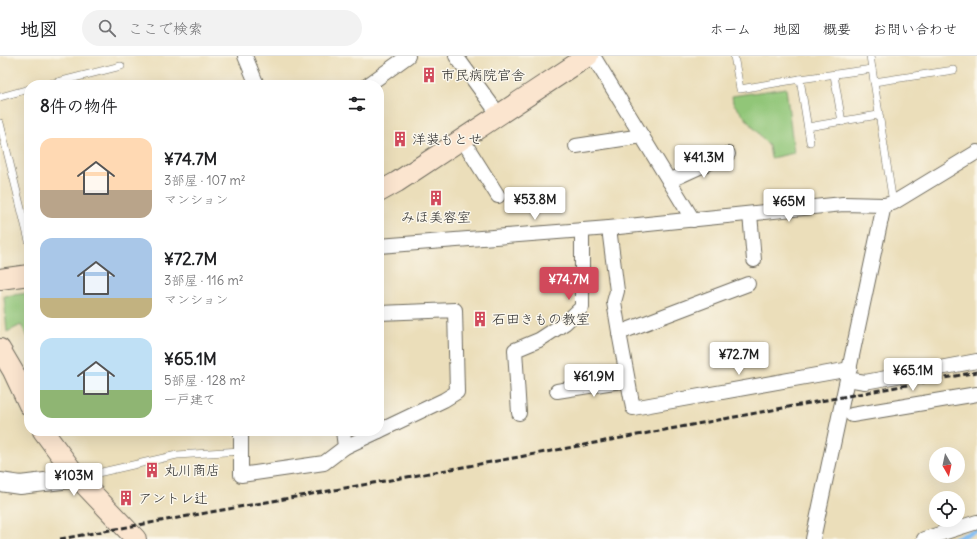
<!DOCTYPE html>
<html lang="ja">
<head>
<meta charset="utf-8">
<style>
  :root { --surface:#fff; --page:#f2f2f2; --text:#202124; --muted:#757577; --line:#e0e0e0; --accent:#d1495b }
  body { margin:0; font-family:Delius,"Klee One",sans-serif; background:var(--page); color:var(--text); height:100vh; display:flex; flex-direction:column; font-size:15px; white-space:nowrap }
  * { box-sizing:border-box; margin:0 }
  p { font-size:13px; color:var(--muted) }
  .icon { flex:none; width:22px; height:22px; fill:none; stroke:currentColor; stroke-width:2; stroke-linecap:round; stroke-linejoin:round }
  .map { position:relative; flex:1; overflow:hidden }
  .details { position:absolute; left:24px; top:24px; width:360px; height:356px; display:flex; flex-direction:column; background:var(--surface); border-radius:16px; box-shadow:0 4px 16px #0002 }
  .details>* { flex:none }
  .needle { width:26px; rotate:171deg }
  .controls { position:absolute; left:929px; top:391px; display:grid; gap:8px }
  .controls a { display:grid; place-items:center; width:36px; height:36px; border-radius:50%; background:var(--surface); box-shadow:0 4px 16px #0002; font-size:20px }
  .price { position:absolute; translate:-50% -34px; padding:0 9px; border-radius:4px; background:#fff; color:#222; font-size:13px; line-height:26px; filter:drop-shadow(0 1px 2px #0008) }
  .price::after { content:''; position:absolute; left:50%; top:24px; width:12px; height:9px; margin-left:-6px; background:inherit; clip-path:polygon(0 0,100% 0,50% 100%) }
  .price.selected { background:var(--accent); color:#fff }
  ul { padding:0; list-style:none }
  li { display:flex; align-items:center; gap:12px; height:100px; padding:0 16px }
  li span { display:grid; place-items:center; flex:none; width:112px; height:80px; border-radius:12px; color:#555 }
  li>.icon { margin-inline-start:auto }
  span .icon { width:48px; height:48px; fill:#fffc; stroke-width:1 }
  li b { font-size:17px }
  h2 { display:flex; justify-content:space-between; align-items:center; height:48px; padding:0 16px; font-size:17px }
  header { display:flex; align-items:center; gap:24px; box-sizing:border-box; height:56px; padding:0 20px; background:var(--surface); border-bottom:1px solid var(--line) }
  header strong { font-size:19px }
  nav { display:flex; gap:22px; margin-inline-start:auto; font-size:14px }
  .search { width:280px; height:36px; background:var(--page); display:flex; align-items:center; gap:10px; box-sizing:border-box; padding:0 14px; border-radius:22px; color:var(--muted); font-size:15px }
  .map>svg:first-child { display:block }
  .green { fill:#91c678; stroke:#5e7852 }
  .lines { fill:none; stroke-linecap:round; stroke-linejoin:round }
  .stream { stroke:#81bdf4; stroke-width:4.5 }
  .service-casing { stroke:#6e6a5d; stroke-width:8 }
  .minor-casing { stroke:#6e6a5d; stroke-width:16 }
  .tertiary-casing { stroke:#6e6a5d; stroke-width:20 }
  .secondary-casing { stroke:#6e6a5d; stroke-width:22 }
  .service { stroke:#fff; stroke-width:7 }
  .minor { stroke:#fff; stroke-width:14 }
  .tertiary { stroke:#fff; stroke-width:18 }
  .secondary { stroke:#fbe5cf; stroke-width:20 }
  .rail { stroke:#2b2b2b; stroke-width:3; stroke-dasharray:6 3; stroke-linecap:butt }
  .labels { text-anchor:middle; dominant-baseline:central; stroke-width:3; stroke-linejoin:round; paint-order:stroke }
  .poi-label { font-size:14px; fill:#2b2b2b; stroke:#fbf7ec; text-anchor:start }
</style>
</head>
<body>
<header>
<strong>地図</strong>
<div class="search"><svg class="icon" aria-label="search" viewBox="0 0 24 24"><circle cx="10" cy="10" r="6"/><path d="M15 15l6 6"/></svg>ここで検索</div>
<nav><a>ホーム</a><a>地図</a><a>概要</a><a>お問い合わせ</a></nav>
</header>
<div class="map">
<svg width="977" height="483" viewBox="0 0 977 483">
  <rect width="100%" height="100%" fill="#fbf7ec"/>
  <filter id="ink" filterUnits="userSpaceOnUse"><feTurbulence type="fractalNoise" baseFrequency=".025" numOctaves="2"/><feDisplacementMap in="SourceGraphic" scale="8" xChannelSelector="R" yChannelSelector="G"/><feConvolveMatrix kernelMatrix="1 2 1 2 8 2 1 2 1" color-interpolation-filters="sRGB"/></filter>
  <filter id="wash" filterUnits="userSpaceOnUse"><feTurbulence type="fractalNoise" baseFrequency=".012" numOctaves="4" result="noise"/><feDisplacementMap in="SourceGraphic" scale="16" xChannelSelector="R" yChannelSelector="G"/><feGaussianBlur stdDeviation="0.9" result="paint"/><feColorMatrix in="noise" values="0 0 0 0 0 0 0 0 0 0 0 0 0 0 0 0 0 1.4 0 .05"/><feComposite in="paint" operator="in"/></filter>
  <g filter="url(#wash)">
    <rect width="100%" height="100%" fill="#ebdeba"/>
    <g class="green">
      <path d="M786 32 794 97 771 102 769 90 733 47 732 40Z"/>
      <path d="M29 237V283L21 269 7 276 4 240Z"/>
    </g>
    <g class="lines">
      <path class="stream" d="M953 483 977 475"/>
    </g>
  </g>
  <g filter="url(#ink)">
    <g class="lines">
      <defs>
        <g id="service">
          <path d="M734 0 740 33 800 23"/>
          <path d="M870 0 893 147"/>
          <path d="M834 19 842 66"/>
          <path d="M874 26 954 14"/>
          <path d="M46 29 121 10"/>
          <path d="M0 41 29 33"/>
          <path d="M0 67 29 185"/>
          <path d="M808 71 878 59"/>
          <path d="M810 86 800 23 872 13"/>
          <path d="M80 421 177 399 241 395"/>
        </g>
        <g id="minor">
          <path d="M245 0 257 29"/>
          <path d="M456 0 499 59"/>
          <path d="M593 0 693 164"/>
          <path d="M368 29 408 0"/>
          <path d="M462 83 498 140"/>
          <path d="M576 90 642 80"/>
          <path d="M669 125 728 98"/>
          <path d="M750 158 754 204"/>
          <path d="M609 172 617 235 614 246 620 282 633 352 850 313"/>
          <path d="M379 190 609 172 843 148 884 149 893 147 977 96"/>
          <path d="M379 257 455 254 457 336 444 344 379 375"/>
          <path d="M619 277 748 228"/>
          <path d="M847 323 865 326 977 305"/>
          <path d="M557 335 627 324"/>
          <path d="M519 357 515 294 539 284 565 267 582 251V174"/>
          <path d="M852 359 977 338"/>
          <path d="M241 375V419L324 407 345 391 343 375"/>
          <path d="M345 391 379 375"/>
          <path d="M813 483 884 149"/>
          <path d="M924 483 977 466"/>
        </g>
        <path id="tertiary" d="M0 426 20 429 78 422"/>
        <g id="secondary">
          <path d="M379 136 397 126 588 0"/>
          <path d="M0 223 29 219"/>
          <path d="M0 293 13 315 29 349"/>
          <path d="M43 375 78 422 136 483"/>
        </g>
      </defs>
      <use href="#service" class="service-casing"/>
      <use href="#minor" class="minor-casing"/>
      <use href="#tertiary" class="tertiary-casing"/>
      <use href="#secondary" class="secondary-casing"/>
      <use href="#service" class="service"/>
      <use href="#minor" class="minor"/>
      <use href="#tertiary" class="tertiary"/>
      <use href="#secondary" class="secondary"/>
      <path class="rail" d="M60 483 519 401 977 316"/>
    </g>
  </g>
  <defs>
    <symbol id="building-bare" viewBox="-9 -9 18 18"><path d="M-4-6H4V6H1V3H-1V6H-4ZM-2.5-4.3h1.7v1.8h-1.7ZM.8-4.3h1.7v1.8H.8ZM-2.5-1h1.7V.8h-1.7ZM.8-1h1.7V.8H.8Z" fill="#d1495b" stroke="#fbf7ec" stroke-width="2.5" paint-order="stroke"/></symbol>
  </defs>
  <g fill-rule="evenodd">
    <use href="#building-bare" x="418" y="8" width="22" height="22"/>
    <use href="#building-bare" x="389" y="72" width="22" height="22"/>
    <use href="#building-bare" x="425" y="131" width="22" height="22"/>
    <use href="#building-bare" x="469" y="252" width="22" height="22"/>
    <use href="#building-bare" x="141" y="403" width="22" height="22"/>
    <use href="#building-bare" x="115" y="431" width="22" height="22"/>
  </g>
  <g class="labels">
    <g class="poi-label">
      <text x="441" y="19">市民病院官舎</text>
      <text x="412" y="83">洋装もとせ</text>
      <text x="436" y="161" text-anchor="middle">みほ美容室</text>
      <text x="492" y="263">石田きもの教室</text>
      <text x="164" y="414">丸川商店</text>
      <text x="138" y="442">アントレ辻</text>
    </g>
  </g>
</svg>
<div class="controls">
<a><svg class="needle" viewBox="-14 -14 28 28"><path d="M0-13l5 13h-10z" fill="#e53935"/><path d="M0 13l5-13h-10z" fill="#757577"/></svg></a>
<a><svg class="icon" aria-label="locate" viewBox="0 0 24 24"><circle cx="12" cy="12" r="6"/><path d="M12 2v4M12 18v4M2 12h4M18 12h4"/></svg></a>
</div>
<b class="price" style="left:704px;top:123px">¥41.3M</b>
<b class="price" style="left:535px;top:165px">¥53.8M</b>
<b class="price" style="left:789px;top:167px">¥65M</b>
<b class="price selected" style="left:569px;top:245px">¥74.7M</b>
<b class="price" style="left:739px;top:320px">¥72.7M</b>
<b class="price" style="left:913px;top:336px">¥65.1M</b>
<b class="price" style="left:594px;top:342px">¥61.9M</b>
<b class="price" style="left:74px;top:441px">¥103M</b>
<section class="details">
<h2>8件の物件<svg class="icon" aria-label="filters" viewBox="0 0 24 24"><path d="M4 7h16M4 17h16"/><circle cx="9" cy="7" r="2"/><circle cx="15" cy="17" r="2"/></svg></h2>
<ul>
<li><span style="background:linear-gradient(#ffd9b3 65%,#b9a48a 0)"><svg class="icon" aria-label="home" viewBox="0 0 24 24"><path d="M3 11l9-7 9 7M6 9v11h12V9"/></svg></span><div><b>¥74.7M</b><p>3部屋 · 107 m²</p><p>マンション</p></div></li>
<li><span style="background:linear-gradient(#a9c7e8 75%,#c2b280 0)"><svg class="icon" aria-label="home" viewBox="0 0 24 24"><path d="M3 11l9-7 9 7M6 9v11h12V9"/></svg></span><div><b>¥72.7M</b><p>3部屋 · 116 m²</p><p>マンション</p></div></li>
<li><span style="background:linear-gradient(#bfe0f5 65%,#8fb573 0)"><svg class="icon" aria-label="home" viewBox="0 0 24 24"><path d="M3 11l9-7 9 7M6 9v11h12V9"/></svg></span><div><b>¥65.1M</b><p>5部屋 · 128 m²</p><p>一戸建て</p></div></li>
</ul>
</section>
</div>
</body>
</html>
